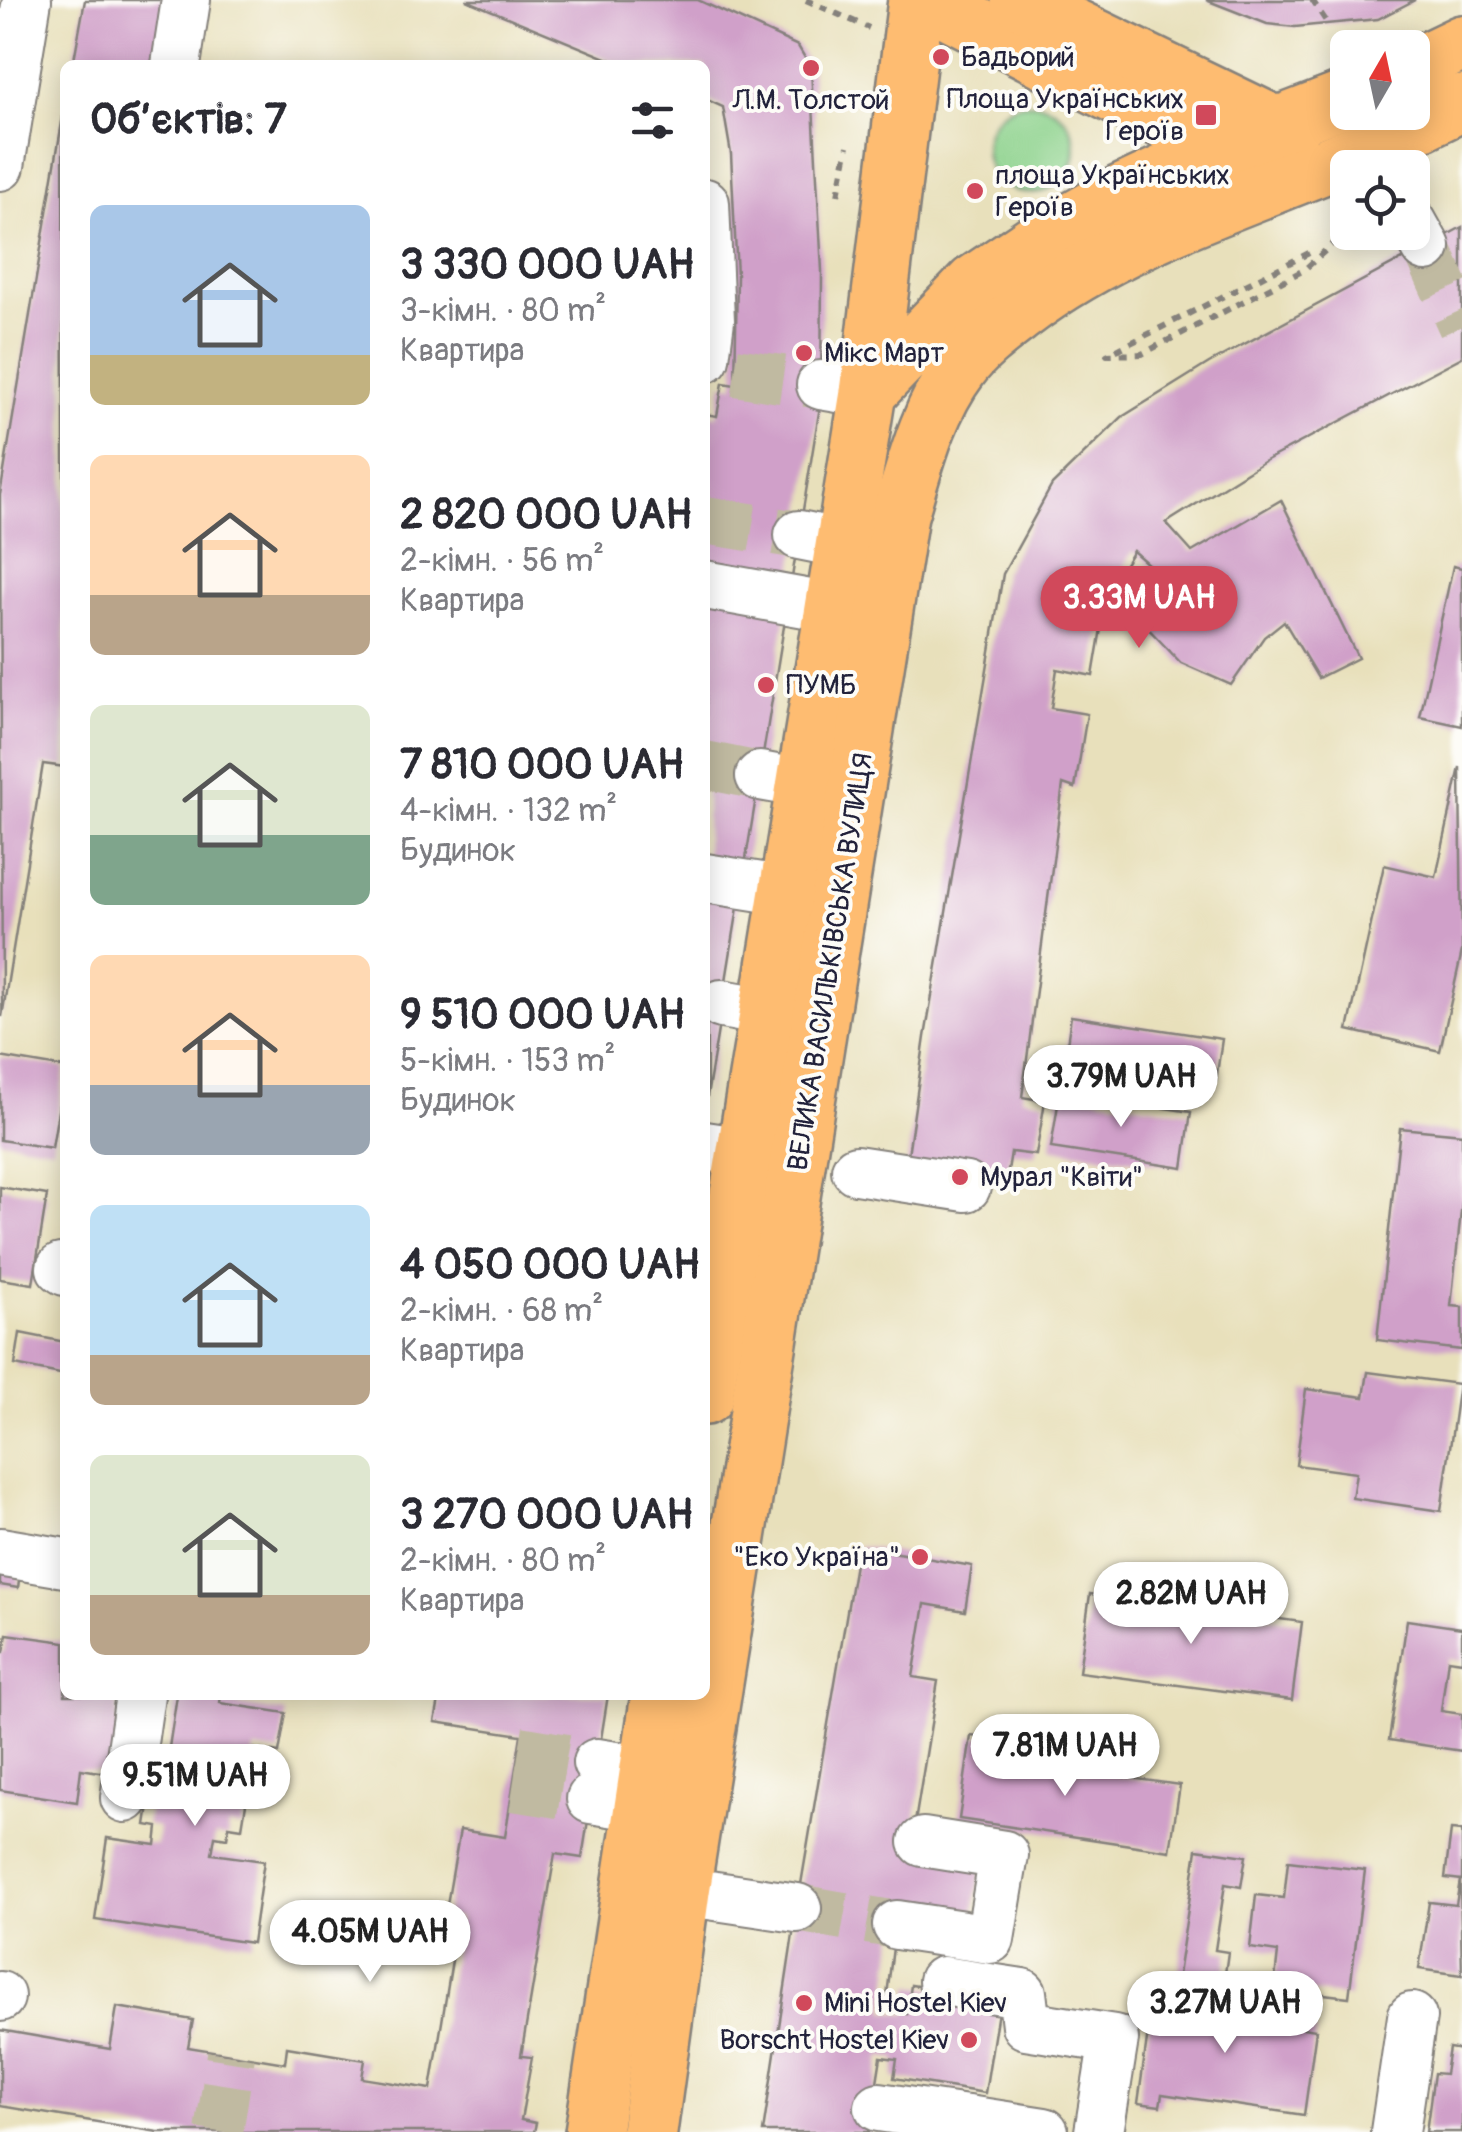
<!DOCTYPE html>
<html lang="uk">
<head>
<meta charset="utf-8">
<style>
  :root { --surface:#fff; --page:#f2f2f3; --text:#2b2b33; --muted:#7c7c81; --accent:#d1495b }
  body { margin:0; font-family:Pangolin,sans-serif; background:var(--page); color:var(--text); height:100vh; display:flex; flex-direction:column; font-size:38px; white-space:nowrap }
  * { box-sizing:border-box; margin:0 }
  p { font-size:32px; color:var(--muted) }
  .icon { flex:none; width:55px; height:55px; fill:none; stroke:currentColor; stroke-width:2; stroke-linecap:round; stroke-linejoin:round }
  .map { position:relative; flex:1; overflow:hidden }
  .side { position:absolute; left:60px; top:60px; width:650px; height:1640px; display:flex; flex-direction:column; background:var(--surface); border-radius:15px; box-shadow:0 5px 25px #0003 }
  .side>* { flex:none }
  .needle { width:65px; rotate:9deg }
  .tools { position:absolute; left:1330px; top:30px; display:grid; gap:20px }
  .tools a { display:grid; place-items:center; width:100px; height:100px; border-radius:15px; background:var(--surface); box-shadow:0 5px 25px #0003; font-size:50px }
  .price { position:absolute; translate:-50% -85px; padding:0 22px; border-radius:35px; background:#fff; color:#222; font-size:32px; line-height:65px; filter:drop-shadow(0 2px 5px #0008) }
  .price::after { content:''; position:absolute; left:50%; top:60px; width:30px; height:22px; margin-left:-15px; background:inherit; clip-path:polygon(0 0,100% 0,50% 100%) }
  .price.on { background:var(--accent); color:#fff }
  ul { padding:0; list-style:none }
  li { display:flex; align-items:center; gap:30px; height:250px; padding:0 30px }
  li span { display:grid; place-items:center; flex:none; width:280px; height:200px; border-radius:15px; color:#555 }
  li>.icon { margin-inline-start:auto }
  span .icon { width:120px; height:120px; fill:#fffc; stroke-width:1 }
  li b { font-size:42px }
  h2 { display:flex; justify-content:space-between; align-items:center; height:120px; padding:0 30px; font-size:42px }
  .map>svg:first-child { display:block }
  .green { fill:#8cd28c; stroke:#577a64; stroke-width:2.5 }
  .building { fill:#d0a0c9 }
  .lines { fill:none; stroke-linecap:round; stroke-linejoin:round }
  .minor-tunnel { stroke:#c0baa1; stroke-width:48; stroke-dasharray:48 24; stroke-linecap:butt }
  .minor-casing { stroke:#85817b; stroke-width:52 }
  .major-casing { stroke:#85817b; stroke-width:60 }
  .path { stroke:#85817b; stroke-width:6; stroke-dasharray:8 8; stroke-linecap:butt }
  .minor { stroke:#fff; stroke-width:48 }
  .major { stroke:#febc71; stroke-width:55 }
  .poi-dot { fill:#d1495b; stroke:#fdfcf7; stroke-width:4 }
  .labels { text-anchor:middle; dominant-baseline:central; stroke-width:8; stroke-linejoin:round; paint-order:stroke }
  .poi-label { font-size:28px; fill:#22223b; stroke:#fdfcf7; text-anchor:start }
  .street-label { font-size:28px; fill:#22223b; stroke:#fdfcf7 }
</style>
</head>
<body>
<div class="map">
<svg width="1462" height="2132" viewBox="0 0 1462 2132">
  <rect width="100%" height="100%" fill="#fdfcf7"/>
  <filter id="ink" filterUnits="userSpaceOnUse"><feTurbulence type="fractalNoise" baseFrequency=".01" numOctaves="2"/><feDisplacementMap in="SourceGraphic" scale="20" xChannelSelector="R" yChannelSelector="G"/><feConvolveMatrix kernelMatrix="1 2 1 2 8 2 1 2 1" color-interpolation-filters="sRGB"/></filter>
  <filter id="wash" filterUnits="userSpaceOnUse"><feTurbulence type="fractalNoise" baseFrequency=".0048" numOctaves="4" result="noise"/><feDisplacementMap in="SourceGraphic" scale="40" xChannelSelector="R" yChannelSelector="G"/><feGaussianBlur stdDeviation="2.25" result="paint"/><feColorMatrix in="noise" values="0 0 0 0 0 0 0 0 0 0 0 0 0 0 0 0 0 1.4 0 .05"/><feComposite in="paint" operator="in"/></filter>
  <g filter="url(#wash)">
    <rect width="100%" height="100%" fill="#e8e0bb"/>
    <circle class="green" cx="1030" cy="148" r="45"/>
    <g id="blocks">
      <g class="building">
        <path d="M85 0H176L166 65H73Z"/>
        <path d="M466 0H698L798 46 811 68 822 271 821 400 707 1097 705 414 717 416 723 383 735 385 737 276 731 154 723 107 705 99V65H623Z"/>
        <path d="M1206 0H1415L1378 19 1295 27 1267 24Z"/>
        <path d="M63 116 65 767 43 764 2 1017 0 495Z"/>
        <path d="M1462 227V357L1263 462 1166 523 1192 552 1281 500 1358 658 1318 678 1284 621 1264 637 1231 685 1181 663 1143 623 1173 586 1133 551 1107 593 1093 676 1057 669 1051 708 1087 714 1075 788 1063 784 1022 1097 1045 1101 1036 1155 1011 1152 1006 1183 906 1169 925 1037 1003 574 1052 485 1122 417 1209 363Z"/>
        <path d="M1453 566 1462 568V726L1420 717Z"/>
        <path d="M1460 767 1462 951 1440 1051 1348 1030 1384 865 1436 877Z"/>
        <path d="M1071 1016 1222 1039 1216 1081 1065 1058Z"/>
        <path d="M0 1057 65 1068 52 1148 0 1140Z"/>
        <path d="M1060 1092 1191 1112 1183 1168 1051 1148Z"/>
        <path d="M1400 1128 1462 1134V1202L1451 1306 1462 1307V1350L1377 1340Z"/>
        <path d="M0 1187 47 1195 33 1284 0 1279Z"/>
        <path d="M20 1333 65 1342V1375L15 1365Z"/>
        <path d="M1368 1372 1459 1384 1441 1511 1352 1498 1356 1473 1296 1465 1306 1389 1364 1397Z"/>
        <path d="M858 1546 972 1566 965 1611 925 1604 913 1677 938 1681 910 1853 982 1865 971 1929 895 1932 885 2011 907 2014 911 1985 1000 1999 985 2093 894 2078 897 2059 881 2057 869 2132H763L797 1908Z"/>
        <path d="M0 1570 20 1573 18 1588 0 1585Z"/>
        <path d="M1090 1594 1302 1622 1292 1700 1079 1672Z"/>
        <path d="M1407 1620 1462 1628V1661L1448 1659 1441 1711 1462 1714V1751L1389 1740Z"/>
        <path d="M7 1634 65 1642V1695H118L117 1775 81 1769 77 1802 0 1790V1652H4Z"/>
        <path d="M177 1695H221L220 1703 286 1713 279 1753 255 1749 242 1828 229 1826 227 1838 215 1836 212 1854 264 1861 252 1943 95 1920 107 1838 156 1845 158 1827 146 1825 150 1799 161 1800Z"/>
        <path d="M440 1695H608L582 1858 555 1854 521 2056 532 2057 521 2120 536 2123 534 2132H158L0 2106V2030L110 2049 117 2007 193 2020 188 2047 285 2063 287 2047 365 2060 362 2078 431 2089 459 1918 445 1916 460 1830 505 1837 521 1735 435 1722Z"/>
        <path d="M971 1736 1027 1744 1024 1763 1180 1785 1170 1851 959 1819Z"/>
        <path d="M1451 1830 1462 1831V1880L1445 1878Z"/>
        <path d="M1197 1849 1246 1856 1241 1887 1225 1884 1215 1950 1228 1952 1224 1981 1178 1975Z"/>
        <path d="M1288 1861 1365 1870 1349 1997 1274 1988 1278 1952 1250 1948 1256 1895 1284 1898Z"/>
        <path d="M1460 1880 1462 1975 1419 1969 1429 1902 1456 1905Z"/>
        <path d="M1155 1983 1184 1987 1181 2012 1231 2019 1236 1990 1266 1994 1262 2022 1316 2030 1304 2115 1162 2094 1160 2106 1138 2103Z"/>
        <path d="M1449 2048 1462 2050V2132H1426L1434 2073 1445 2074Z"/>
      </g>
    </g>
  </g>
  <g filter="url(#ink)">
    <use href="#blocks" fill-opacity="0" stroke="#85817b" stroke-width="2.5"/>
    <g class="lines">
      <g class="minor-tunnel">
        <path d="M1426 247 1462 326"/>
        <path d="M735 372 821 385"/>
        <path d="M705 520 799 535"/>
        <path d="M705 765 760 776"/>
        <path d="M519 1750 597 1763"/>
        <path d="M513 1787 591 1799"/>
        <path d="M797 1908 897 1925"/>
        <path d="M219 2132 231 2055"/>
      </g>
      <defs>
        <g id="minor">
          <path d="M176 65 186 0"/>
          <path d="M0 166 27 0"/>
          <path d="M705 203 710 320 705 358"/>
          <path d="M1412 222 1426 247"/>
          <path d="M821 385 868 393"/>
          <path d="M799 535 844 544"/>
          <path d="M705 585 833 608"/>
          <path d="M760 776 804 784"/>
          <path d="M705 878 787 891"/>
          <path d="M722 1004 767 1012"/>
          <path d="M705 1146 744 1152"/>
          <path d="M856 1170 966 1187"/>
          <path d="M61 1268 65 1271"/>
          <path d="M0 1552 65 1563"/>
          <path d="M597 1763 647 1771"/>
          <path d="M125 1798 140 1695"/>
          <path d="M591 1799 642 1807"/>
          <path d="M682 1891 797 1908"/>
          <path d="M897 1925 990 1939 1004 1855 923 1842"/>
          <path d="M943 1981 1022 1993 1026 2025 1114 2039 1099 2132"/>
          <path d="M0 1997V1996"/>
          <path d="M879 2107 967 2120"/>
          <path d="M964 2132 967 2120 1044 2132"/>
          <path d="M1395 2132 1412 2017"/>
        </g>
        <g id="major">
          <path d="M927 0 1182 130 1242 155"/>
          <path d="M1019 0 1279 126 1288 144"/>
          <path d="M1412 67 1462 43"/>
          <path d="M868 393 974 283 1036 241 1121 193 1220 147 1348 98"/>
          <path d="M705 1397 868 393 916 0"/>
          <path d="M593 2132 659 1695"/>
          <path d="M649 2132 682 1891 900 515C915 465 928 410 960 368 977 345 1000 329 1022 312 1126 233 1254 197 1373 146 1403 133 1432 117 1462 103"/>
        </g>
      </defs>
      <use href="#minor" class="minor-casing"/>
      <use href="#major" class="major-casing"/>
      <g class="path">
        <path d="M806 0 869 28"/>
        <path d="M1312 0 1328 24"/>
        <path d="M838 195 848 146"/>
        <path d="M1309 253 1107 355 1142 354 1304 270 1340 237"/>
      </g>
      <use href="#minor" class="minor"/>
      <use href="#major" class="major"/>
    </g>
  </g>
  <g class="poi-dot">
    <circle cx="941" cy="57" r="10"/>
    <circle cx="811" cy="68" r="10"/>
    <rect x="1194" y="103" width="24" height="24" rx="5"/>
    <circle cx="975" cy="191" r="10"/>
    <circle cx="804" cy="353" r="10"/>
    <circle cx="766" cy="685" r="10"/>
    <circle cx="960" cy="1177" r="10"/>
    <circle cx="920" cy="1557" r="10"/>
    <circle cx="804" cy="2003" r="10"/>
    <circle cx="969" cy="2040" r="10"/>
  </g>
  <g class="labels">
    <g class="poi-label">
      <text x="961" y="57">Бадьорий</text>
      <text x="1184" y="99" text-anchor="end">Площа Українських<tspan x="1184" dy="32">Героїв</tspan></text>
      <text x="811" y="100" text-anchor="middle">Л.М. Толстой</text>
      <text x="995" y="175">площа Українських<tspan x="995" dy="32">Героїв</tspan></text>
      <text x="824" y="353">Мікс Март</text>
      <text x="786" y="685">ПУМБ</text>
      <text x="980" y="1177">Мурал "Квіти"</text>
      <text x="900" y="1557" text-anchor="end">"Еко Україна"</text>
      <text x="824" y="2003">Mini Hostel Kiev</text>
      <text x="949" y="2040" text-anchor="end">Borscht Hostel Kiev</text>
    </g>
    <g class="street-label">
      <text transform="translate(831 962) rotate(-81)">ВЕЛИКА ВАСИЛЬКІВСЬКА ВУЛИЦЯ</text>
    </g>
  </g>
</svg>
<div class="tools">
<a><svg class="needle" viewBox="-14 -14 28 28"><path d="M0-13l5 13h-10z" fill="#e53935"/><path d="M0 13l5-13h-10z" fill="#7c7c81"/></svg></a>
<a><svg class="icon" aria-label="locate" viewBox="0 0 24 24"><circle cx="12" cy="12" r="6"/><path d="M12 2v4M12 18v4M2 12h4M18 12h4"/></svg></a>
</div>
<b class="price on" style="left:1139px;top:651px">3.33M UAH</b>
<b class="price" style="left:1121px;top:1130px">3.79M UAH</b>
<b class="price" style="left:1191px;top:1647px">2.82M UAH</b>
<b class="price" style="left:1065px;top:1799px">7.81M UAH</b>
<b class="price" style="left:195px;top:1829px">9.51M UAH</b>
<b class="price" style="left:370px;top:1985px">4.05M UAH</b>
<b class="price" style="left:1225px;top:2056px">3.27M UAH</b>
<section class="side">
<h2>Об’єктів: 7<svg class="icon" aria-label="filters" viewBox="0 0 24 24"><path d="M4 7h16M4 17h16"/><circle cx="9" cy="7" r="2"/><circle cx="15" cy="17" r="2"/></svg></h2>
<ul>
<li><span style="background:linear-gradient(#a9c7e8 75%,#c2b280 0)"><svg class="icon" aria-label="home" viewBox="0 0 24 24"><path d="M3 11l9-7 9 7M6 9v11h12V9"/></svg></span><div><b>3 330 000 UAH</b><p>3-кімн. · 80 m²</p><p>Квартира</p></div></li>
<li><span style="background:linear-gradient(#ffd9b3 70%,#b9a48a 0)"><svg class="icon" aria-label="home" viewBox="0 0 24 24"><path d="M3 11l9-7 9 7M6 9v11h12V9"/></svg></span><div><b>2 820 000 UAH</b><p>2-кімн. · 56 m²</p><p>Квартира</p></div></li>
<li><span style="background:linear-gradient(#dfe7d0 65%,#7fa58c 0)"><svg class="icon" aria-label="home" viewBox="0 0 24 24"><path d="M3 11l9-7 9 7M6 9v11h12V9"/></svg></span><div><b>7 810 000 UAH</b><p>4-кімн. · 132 m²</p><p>Будинок</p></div></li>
<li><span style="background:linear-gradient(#ffd9b3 65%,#9aa5b1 0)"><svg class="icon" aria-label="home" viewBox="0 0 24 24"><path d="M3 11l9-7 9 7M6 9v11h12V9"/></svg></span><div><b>9 510 000 UAH</b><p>5-кімн. · 153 m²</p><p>Будинок</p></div></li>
<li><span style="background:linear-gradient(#bfe0f5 75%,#b9a48a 0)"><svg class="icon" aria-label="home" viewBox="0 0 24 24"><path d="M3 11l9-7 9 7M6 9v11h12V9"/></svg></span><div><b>4 050 000 UAH</b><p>2-кімн. · 68 m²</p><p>Квартира</p></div></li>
<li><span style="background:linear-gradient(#dfe7d0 70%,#b9a48a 0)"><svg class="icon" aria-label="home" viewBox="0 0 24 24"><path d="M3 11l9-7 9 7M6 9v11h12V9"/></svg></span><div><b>3 270 000 UAH</b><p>2-кімн. · 80 m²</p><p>Квартира</p></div></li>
</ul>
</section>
</div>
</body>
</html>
